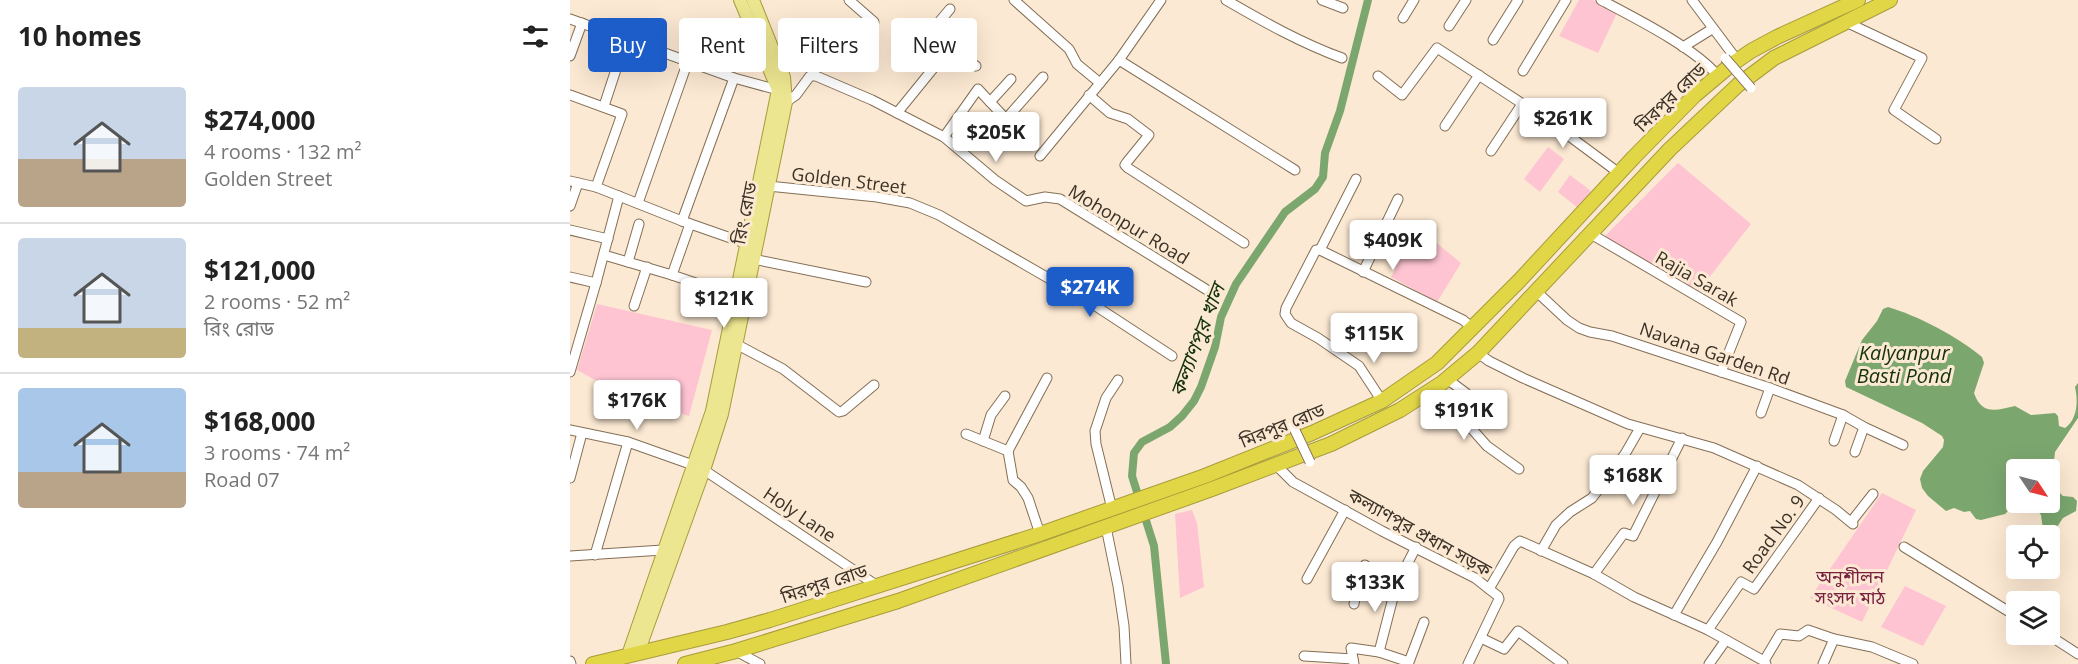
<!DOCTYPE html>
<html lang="en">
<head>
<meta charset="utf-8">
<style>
  :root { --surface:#fff; --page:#f6f6f6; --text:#222; --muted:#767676; --line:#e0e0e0; --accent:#1d5dc9 }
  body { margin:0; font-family:"Open Sans","Noto Sans Bengali",sans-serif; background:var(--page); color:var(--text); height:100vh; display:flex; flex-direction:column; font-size:22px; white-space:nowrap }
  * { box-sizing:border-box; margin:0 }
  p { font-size:20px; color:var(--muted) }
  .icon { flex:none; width:33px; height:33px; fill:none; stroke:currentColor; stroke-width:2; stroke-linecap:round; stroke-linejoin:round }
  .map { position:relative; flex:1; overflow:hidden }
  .side { display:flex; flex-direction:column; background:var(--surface); width:570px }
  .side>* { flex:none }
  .guide { position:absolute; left:18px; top:18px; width:570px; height:54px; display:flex; gap:12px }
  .needle { width:39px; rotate:125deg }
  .buttons { position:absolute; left:1436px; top:459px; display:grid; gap:12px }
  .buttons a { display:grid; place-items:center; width:54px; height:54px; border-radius:6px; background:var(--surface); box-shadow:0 6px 24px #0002; font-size:30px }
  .price { position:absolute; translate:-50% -51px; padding:0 14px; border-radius:6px; background:#fff; color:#222; font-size:20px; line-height:39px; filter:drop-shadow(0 2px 3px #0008) }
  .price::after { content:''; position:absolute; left:50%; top:36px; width:18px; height:14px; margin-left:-9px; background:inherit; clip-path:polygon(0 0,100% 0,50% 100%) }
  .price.selected { background:var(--accent); color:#fff }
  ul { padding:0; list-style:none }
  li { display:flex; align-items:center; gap:18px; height:150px; padding:0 18px }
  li+li { border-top:2px solid var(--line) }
  li span { display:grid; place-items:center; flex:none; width:168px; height:120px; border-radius:6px; color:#555 }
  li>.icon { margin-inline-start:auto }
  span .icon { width:72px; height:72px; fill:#fffc; stroke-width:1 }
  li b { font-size:26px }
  h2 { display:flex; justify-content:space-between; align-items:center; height:72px; padding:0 18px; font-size:26px }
  .pill { padding:0 21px; border-radius:6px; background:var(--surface); box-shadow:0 6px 24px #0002; font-size:21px; line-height:54px }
  .pill.selected { background:var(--accent); color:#fff }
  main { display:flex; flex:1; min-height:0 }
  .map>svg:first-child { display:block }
  .green { fill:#fec4d2 }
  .water { fill:#7ba76f; fill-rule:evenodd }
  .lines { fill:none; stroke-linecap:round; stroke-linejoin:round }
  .canal { stroke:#7ba76f; stroke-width:8 }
  .minor-casing { stroke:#846f56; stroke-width:11 }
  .major-casing { stroke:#a79c3b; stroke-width:14 }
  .highway-casing { stroke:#a79c3b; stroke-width:16 }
  .minor { stroke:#fff; stroke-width:9 }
  .major { stroke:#ede690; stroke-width:12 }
  .highway { stroke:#e1d646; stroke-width:14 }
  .minor-bridge-casing { stroke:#846f56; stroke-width:11; stroke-linecap:butt }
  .minor-bridge { stroke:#fff; stroke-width:9 }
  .labels { text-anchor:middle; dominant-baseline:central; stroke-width:6; stroke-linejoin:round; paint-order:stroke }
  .street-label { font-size:18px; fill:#3a3126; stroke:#fce9d3 }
  .park-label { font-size:18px; fill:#772040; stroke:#fce9d3 }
  .water-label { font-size:20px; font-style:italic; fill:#13310a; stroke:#fce9d3 }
</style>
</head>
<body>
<main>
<section class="side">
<h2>10 homes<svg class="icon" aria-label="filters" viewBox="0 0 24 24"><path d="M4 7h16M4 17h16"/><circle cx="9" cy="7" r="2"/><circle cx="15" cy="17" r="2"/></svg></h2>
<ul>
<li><span style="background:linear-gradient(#c9d6e8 60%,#b9a48a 0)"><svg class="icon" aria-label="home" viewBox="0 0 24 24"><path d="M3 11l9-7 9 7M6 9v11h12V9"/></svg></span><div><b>$274,000</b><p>4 rooms · 132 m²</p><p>Golden Street</p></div></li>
<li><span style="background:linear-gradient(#c9d6e8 75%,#c2b280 0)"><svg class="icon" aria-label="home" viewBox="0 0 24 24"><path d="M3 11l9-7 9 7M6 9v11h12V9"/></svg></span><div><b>$121,000</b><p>2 rooms · 52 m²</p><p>রিং রোড</p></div></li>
<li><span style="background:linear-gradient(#a9c7e8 70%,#b9a48a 0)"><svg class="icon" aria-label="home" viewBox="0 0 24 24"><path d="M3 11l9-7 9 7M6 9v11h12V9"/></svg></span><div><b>$168,000</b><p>3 rooms · 74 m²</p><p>Road 07</p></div></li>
</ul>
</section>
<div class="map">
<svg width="1508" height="664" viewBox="0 0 1508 664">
  <rect width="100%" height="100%" fill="#fce9d3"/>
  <g class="green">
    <path d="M1009 0H1023L1047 13 1028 53 989 36Z"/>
    <path d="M978 147 994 159 970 192 954 179Z"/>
    <path d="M1108 163 1181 224 1127 293 1033 238Z"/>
    <path d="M1000 175 1021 191 1008 208 988 192Z"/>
    <path d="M847 227 891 263 867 302 821 277Z"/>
    <path d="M27 304 142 330 119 416 59 399 7 370Z"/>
    <path d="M1312 493 1346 510 1292 622 1240 598Z"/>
    <path d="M622 510 627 523 634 587 610 598 605 514Z"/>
    <path d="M1335 586 1376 606 1353 646 1311 627Z"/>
  </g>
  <path class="water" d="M1318 307C1346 315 1389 337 1412 357L1414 363 1404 393C1412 416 1427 410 1445 406L1461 415 1485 413 1488 416 1489 426 1495 428C1508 419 1508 400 1505 387L1508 383V418L1485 452 1483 471 1484 484 1488 491 1493 496 1503 497 1507 501 1506 511 1493 518 1483 533 1478 534 1473 530 1471 515 1462 504 1444 505 1435 514 1411 520 1406 519 1400 511 1394 512 1384 508 1376 511 1358 496 1352 488 1350 479 1353 471 1373 447 1374 440 1372 436 1352 423 1276 387 1275 381 1292 340 1307 321 1313 309ZM1446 470H1479V502H1446Z"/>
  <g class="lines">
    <path class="canal" d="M596 664 584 546 562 476 564 453 572 442 600 427 612 416 624 401 631 387 645 347 651 317 666 284 715 212 745 189 753 177 755 153 770 111 798 0"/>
    <defs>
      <g id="minor">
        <path d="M279 0 304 22"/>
        <path d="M444 0 499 49 507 64 530 83"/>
        <path d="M656 0C694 22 731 43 772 58"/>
        <path d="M752 0 773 8"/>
        <path d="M1031 0C1065 18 1125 48 1148 76"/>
        <path d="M1122 0 1167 60"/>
        <path d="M833 18 844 0"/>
        <path d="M0 19 164 78 208 90"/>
        <path d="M1276 22 1352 58 1324 110 1366 139"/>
        <path d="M879 26 896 0"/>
        <path d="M923 40 948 0"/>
        <path d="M1113 47 1142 29"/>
        <path d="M379 49 358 35 380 9"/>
        <path d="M0 56 12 23"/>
        <path d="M549 60 725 170"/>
        <path d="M953 71 996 0"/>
        <path d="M808 76 832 95 867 48 979 121 1049 173"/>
        <path d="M0 95 52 114 26 187"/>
        <path d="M519 95 540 113 558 119 579 135 557 162 555 165 558 168 674 243"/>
        <path d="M216 102 226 95 240 76H246L302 100 374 137 425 180 456 201 475 197 490 199 642 293"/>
        <path d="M420 102 436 119 473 77"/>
        <path d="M34 106 56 39"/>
        <path d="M327 113 379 49 406 66"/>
        <path d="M875 126 909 75"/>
        <path d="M374 137 408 89 420 102 441 79"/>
        <path d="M921 151 952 104"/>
        <path d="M470 156 549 60 591 0"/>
        <path d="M0 181 26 187 112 221 175 243"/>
        <path d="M198 186 307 197 340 203 369 215 518 301 602 356"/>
        <path d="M68 203 118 61"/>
        <path d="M0 206 8 183"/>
        <path d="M112 221 164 78"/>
        <path d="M0 230 38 239"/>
        <path d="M1021 234 1171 322 1151 372"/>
        <path d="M750 250 786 179"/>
        <path d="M34 255 102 275 170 298"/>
        <path d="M183 259 296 282"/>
        <path d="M58 262 69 224"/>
        <path d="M793 272 828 199"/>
        <path d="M102 275 120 224"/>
        <path d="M0 277 26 283 0 372"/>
        <path d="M26 283 49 196"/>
        <path d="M967 292 997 320 1009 328 1020 332 1042 336 1200 388 1273 415 1294 427 1285 452"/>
        <path d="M64 306 77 267"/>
        <path d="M166 344 213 369 269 412 273 411 304 385"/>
        <path d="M908 353 919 361 953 378 1058 424 1144 448 1228 485 1266 510 1283 524"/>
        <path d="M877 379 896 393 894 420 917 446 949 469"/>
        <path d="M812 401 789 366 748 338 721 323 715 314 716 308 746 250H750L893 320 903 328"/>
        <path d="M1191 413 1200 388"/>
        <path d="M1294 427 1333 445"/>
        <path d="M0 430 58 442 123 465 134 470 306 585"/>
        <path d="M396 434 438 451"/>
        <path d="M413 441 421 415 435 396"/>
        <path d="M1264 441 1273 415"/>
        <path d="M438 451 443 480 451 487 458 498 470 534"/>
        <path d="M438 451 477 378"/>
        <path d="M707 466 723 482 812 531 905 578 919 589 944 546 950 541 1024 574 1064 597 1138 630 1194 661 1196 664"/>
        <path d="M0 478 12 433"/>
        <path d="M542 509 526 444 525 431 536 398 548 380"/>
        <path d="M1281 522 1303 494"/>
        <path d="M536 527 548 586 554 626 556 664"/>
        <path d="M1334 547 1446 616"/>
        <path d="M971 551 986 525 1000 512 1022 498 1055 454 1070 428"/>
        <path d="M25 555 58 442"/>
        <path d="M0 556 93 550"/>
        <path d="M1024 574 1054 533 1063 536 1112 438"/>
        <path d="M789 578 826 586"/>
        <path d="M737 579 775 510"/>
        <path d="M784 604 789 578 795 565"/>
        <path d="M1104 615 1147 542 1187 466"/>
        <path d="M1138 630 1171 582 1184 589 1249 498"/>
        <path d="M1477 634 1508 654"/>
        <path d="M911 638 934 649 948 631 993 664"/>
        <path d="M166 651 190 664"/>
        <path d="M809 652 839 662 854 622"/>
        <path d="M734 656 783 659"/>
        <path d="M0 661 1 664"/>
        <path d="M1194 661 1210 634 1229 636 1238 630 1264 639 1302 647 1343 664"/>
        <path d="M784 664 781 648 809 652 826 586 846 547"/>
        <path d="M898 664 929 599 928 596 919 589"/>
        <path d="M1139 664 1156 640"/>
        <path d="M1253 664 1264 639"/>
      </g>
      <g id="major">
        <path d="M68 653 134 470 152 414 216 102 214 77 183 0"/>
        <path d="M58 655 142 411 208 90 170 0"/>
      </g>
      <g id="highway">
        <path d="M23 664 157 632 200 620 470 534 635 476 742 433 812 401 867 363 949 281 1064 157 1125 95 1162 64 1181 51 1207 37 1288 0"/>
        <path d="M115 664 166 651 328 601 642 489 761 444 830 410 872 383 908 353 1100 149 1168 85 1204 58 1320 0"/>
      </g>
    </defs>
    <use href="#minor" class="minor-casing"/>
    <use href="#major" class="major-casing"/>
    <use href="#highway" class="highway-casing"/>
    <use href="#minor" class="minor"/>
    <use href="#major" class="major"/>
    <use href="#highway" class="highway"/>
    <defs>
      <g id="minor-bridge">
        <path d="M1155 58 1181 88"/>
        <path d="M723 426 740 462"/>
      </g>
    </defs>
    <use href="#minor-bridge" class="minor-bridge-casing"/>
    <use href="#minor-bridge" class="minor-bridge"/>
  </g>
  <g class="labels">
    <g class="street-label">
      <text transform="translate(1100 97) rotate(-44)">মিরপুর রোড</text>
      <text transform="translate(279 180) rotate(7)">Golden Street</text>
      <text transform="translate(174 213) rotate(-79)">রিং রোড</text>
      <text transform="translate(559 224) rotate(31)">Mohonpur Road</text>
      <text transform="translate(1127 278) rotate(30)">Rajia Sarak</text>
      <text transform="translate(1145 353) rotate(19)">Navana Garden Rd</text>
      <text transform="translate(712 425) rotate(-22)">মিরপুর রোড</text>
      <text transform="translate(230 514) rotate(34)">Holy Lane</text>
      <text transform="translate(850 532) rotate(29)">কল্যাণপুর প্রধান সড়ক</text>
      <text transform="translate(1203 534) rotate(-54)">Road No. 9</text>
      <text transform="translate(254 583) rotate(-18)">মিরপুর রোড</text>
    </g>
    <g class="park-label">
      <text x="1280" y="576">অনুশীলন<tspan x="1280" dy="21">সংসদ মাঠ</tspan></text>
    </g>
    <g class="water-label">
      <text transform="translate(627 340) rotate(-69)">কল্যাণপুর খাল</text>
      <text x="1334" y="352">Kalyanpur<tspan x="1334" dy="23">Basti Pond</tspan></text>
    </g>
  </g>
</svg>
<div class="buttons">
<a><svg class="needle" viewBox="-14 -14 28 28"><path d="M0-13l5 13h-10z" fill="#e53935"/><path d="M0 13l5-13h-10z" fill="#767676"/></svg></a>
<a><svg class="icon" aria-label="locate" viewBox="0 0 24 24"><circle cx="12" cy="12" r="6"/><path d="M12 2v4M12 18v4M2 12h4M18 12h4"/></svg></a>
<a><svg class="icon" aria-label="layers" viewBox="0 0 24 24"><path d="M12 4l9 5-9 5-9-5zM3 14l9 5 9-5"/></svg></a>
</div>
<b class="price" style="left:993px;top:149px">$261K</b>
<b class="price" style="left:426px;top:163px">$205K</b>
<b class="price" style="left:823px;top:271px">$409K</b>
<b class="price selected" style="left:520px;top:318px">$274K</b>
<b class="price" style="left:154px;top:329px">$121K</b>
<b class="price" style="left:804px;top:364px">$115K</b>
<b class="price" style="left:67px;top:431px">$176K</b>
<b class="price" style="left:894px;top:441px">$191K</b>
<b class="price" style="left:1063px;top:506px">$168K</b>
<b class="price" style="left:805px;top:613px">$133K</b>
<div class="guide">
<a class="pill selected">Buy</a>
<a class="pill">Rent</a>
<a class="pill">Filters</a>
<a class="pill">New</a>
</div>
</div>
</main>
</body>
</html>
